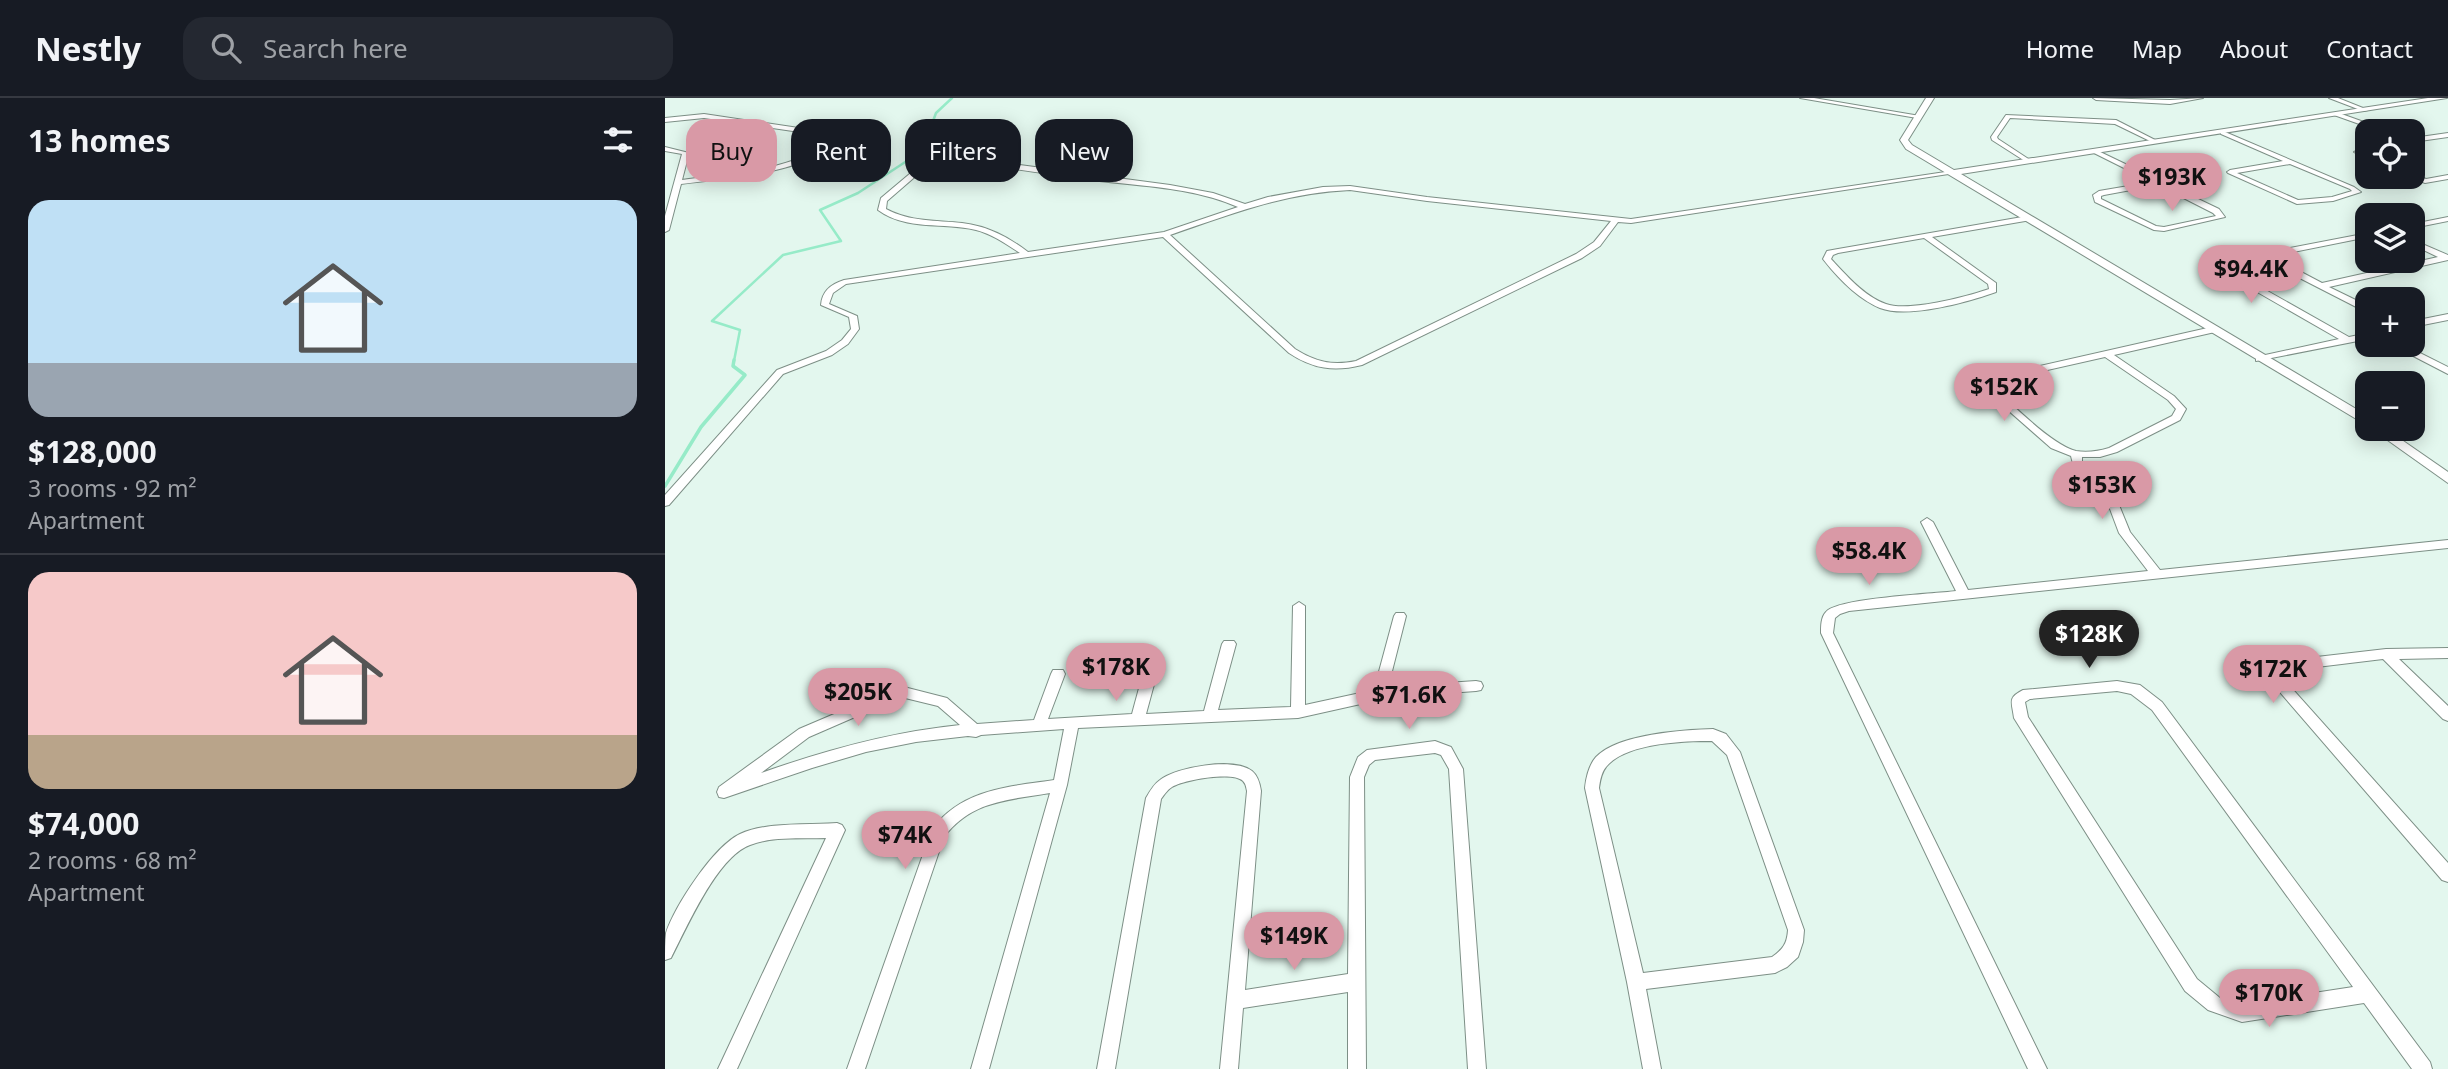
<!DOCTYPE html>
<html lang="en">
<head>
<meta charset="utf-8">
<style>
  :root { --surface:#171b24; --page:#242831; --text:#f1f3f6; --muted:#9ea1a6; --line:#363941; --accent:#d999a6 }
  body { margin:0; font-family:"Noto Sans",sans-serif; background:var(--page); color:var(--text); height:100vh; display:flex; flex-direction:column; font-size:26px; white-space:nowrap }
  * { box-sizing:border-box; margin:0 }
  p { font-size:23px; color:var(--muted) }
  .icon { flex:none; width:38px; height:38px; fill:none; stroke:currentColor; stroke-width:2; stroke-linecap:round; stroke-linejoin:round }
  .map { position:relative; flex:1; overflow:hidden }
  .details { display:flex; flex-direction:column; background:var(--surface); width:665px }
  .details>* { flex:none }
  .banner { position:absolute; left:21px; top:21px; width:665px; height:63px; display:flex; gap:14px }
  .fabs { position:absolute; left:1690px; top:21px; display:grid; gap:14px }
  .fabs a { display:grid; place-items:center; width:70px; height:70px; border-radius:14px; background:var(--surface); box-shadow:0 4px 18px #0003; font-size:35px }
  .price { position:absolute; translate:-50% -60px; padding:0 16px; border-radius:24px; background:var(--accent); color:#111; font-size:23px; line-height:46px; filter:drop-shadow(0 2px 4px #0008) }
  .price::after { content:''; position:absolute; left:50%; top:42px; width:21px; height:16px; margin-left:-10px; background:inherit; clip-path:polygon(0 0,100% 0,50% 100%) }
  .price.current { background:#222; color:#fff }
  ul { padding:0; list-style:none }
  li { display:grid; align-content:center; gap:14px; height:371px; padding:0 28px }
  li+li { border-top:2px solid var(--line) }
  li span { display:grid; place-items:center; height:217px; border-radius:21px; color:#555 }
  li>.icon { margin-inline-start:auto }
  span .icon { width:126px; height:126px; fill:#fffc; stroke-width:1 }
  li b { font-size:30px }
  h2 { display:flex; justify-content:space-between; align-items:center; height:84px; padding:0 28px; font-size:30px }
  .pill { padding:0 24px; border-radius:21px; background:var(--surface); box-shadow:0 4px 18px #0003; font-size:24px; line-height:63px }
  .pill.current { background:var(--accent); color:#111 }
  header { display:flex; align-items:center; gap:42px; box-sizing:border-box; height:98px; padding:0 35px; background:var(--surface); border-bottom:2px solid var(--line) }
  header strong { font-size:33px }
  nav { display:flex; gap:38px; margin-inline-start:auto; font-size:24px }
  .search { width:490px; height:63px; background:var(--page); display:flex; align-items:center; gap:18px; box-sizing:border-box; padding:0 24px; border-radius:21px; color:var(--muted); font-size:26px }
  main { display:flex; flex:1; min-height:0 }
  .map>svg:first-child { display:block }
  .lines { fill:none; stroke-linecap:round; stroke-linejoin:round }
  .stream-far1 { stroke:#96ebc8; stroke-width:2.5 }
  .stream { stroke:#96ebc8; stroke-width:3.5 }
  .minor-casing { stroke:#7d8f86; stroke-width:2 }
  .tertiary-casing { stroke:#7d8f86; stroke-width:2 }
  .minor { fill:#fff; fill-rule:evenodd }
  .tertiary { fill:#fff; fill-rule:evenodd }
</style>
</head>
<body>
<header>
<strong>Nestly</strong>
<div class="search"><svg class="icon" aria-label="search" viewBox="0 0 24 24"><circle cx="10" cy="10" r="6"/><path d="M15 15l6 6"/></svg>Search here</div>
<nav><a>Home</a><a>Map</a><a>About</a><a>Contact</a></nav>
</header>
<main>
<section class="details">
<h2>13 homes<svg class="icon" aria-label="filters" viewBox="0 0 24 24"><path d="M4 7h16M4 17h16"/><circle cx="9" cy="7" r="2"/><circle cx="15" cy="17" r="2"/></svg></h2>
<ul>
<li><span style="background:linear-gradient(#bfe0f5 75%,#9aa5b1 0)"><svg class="icon" aria-label="home" viewBox="0 0 24 24"><path d="M3 11l9-7 9 7M6 9v11h12V9"/></svg></span><div><b>$128,000</b><p>3 rooms · 92 m²</p><p>Apartment</p></div></li>
<li><span style="background:linear-gradient(#f6c9c9 75%,#b9a48a 0)"><svg class="icon" aria-label="home" viewBox="0 0 24 24"><path d="M3 11l9-7 9 7M6 9v11h12V9"/></svg></span><div><b>$74,000</b><p>2 rooms · 68 m²</p><p>Apartment</p></div></li>
</ul>
</section>
<div class="map">
<svg width="1783" height="971" viewBox="0 0 1783 971">
  <rect width="100%" height="100%" fill="#e3f7ee"/>
  <g class="lines">
    <path class="stream-far1" d="M69 263 75 232 47 223 118 157 176 143 155 112 193 95 257 53 271 15 287 0"/>
    <path class="stream" d="M0 388 36 329 80 277 68 268 69 262"/>
    <defs>
      <g id="minor">
        <path d="M1135 0H1149L1255 18 1252 20Z"/>
        <path d="M1428 0 1505 2 1538 0 1505 6 1431 2Z"/>
        <path d="M1664 0H1673L1703 12 1698 13Z"/>
        <path d="M1671 14 1721 32 1722 33H1714L1669 17Z"/>
        <path d="M39 16 174 36 177 38C143 77 65 79 16 86L4 132 0 134V118L17 56 0 53V49L24 55 17 82C63 75 135 73 169 39L39 20 0 24V20Z"/>
        <path d="M1341 17 1451 22 1494 44 1489 45 1450 26 1345 20 1332 39 1333 41 1365 62V64L1363 65 1327 42 1326 39Z"/>
        <path d="M1556 34H1560L1689 89 1696 94 1668 103 1632 106 1563 75 1562 74 1565 72 1618 63 1556 36ZM1625 66 1685 91 1687 93 1667 99 1633 102 1572 75Z"/>
        <path d="M1783 35V39L1748 44V40Z"/>
        <path d="M291 37 294 39 293 40 271 60 325 63 505 87 548 95 580 106 603 99 658 89 685 88 762 99 966 121 1287 73 1290 75 966 125 953 124 935 148 917 160 697 267C669 274 648 271 624 255L498 139 181 186 168 195 164 206 192 218 194 231 183 246 167 257 118 276 4 407 0 408V397L112 272 161 253 177 242 186 231 184 219 156 207C157 193 166 186 179 182L355 155C341 146 327 136 311 132 279 124 241 133 213 112L216 100ZM267 64C321 65 373 75 426 82 475 88 527 89 573 109L499 134 363 154C343 139 323 128 297 125 271 122 245 124 221 111L222 103ZM685 92 762 103 946 123 929 144 911 156 691 263C667 268 651 264 630 251L505 137C567 116 619 95 685 92Z"/>
        <path d="M1703 48V52L1697 54 1703 57V62L1689 54Z"/>
        <path d="M1429 51 1554 111 1560 119 1499 133 1489 132 1430 104 1428 97 1434 93 1487 84 1427 54 1426 53ZM1493 87 1548 115 1551 118 1499 129 1491 128 1436 101V98L1439 97Z"/>
        <path d="M1748 76 1761 81 1783 77V81L1760 85 1746 79H1748Z"/>
        <path d="M1363 118 1367 120 1366 122 1267 139 1331 185V194C1303 204 1243 221 1215 210 1193 201 1172 179 1158 161L1162 153 1173 151ZM1259 140 1323 186 1324 191C1301 199 1243 214 1221 206 1200 199 1181 177 1166 161L1168 157 1173 155Z"/>
        <path d="M1783 119V123L1748 130V126Z"/>
        <path d="M1703 135V139L1619 156 1615 159 1621 166 1657 185 1773 159 1748 147V142L1783 157V162L1664 189 1703 208V215L1617 171 1583 182 1684 239 1703 235V241L1591 263V259L1674 241 1573 183V179L1613 167 1606 158 1614 152Z"/>
        <path d="M1783 216V222L1748 229V223Z"/>
        <path d="M1547 229 1550 230V234L1449 257 1509 298 1521 311 1515 322 1452 354 1435 359H1417V364L1454 407 1465 434 1495 472 1783 442V450L1184 513 1175 516 1170 520 1168 535 1382 971H1363L1156 535C1156 528 1156 519 1161 514 1172 500 1268 496 1291 493L1256 424 1262 420 1268 424 1303 492 1483 473 1454 435 1445 411 1408 366 1406 358 1386 350 1320 292 1319 285 1331 278ZM1440 259 1503 302 1511 311 1507 318 1444 350C1434 353 1422 355 1411 353 1387 347 1348 307 1328 289L1329 286 1334 283Z"/>
        <path d="M1727 247H1739L1783 269V276Z"/>
        <path d="M634 504 640 508V607L709 592 729 518 731 515H739L741 518 723 589 811 583 816 584 818 588 816 592 811 593 727 599 633 620 413 630 402 687 324 971H306L385 695C343 702 306 703 279 739L200 971H182L267 731C298 691 342 689 389 682L399 631 316 637 311 639 303 638 251 644 201 654 147 670 59 700 54 699 52 694 54 689 134 631 235 588 282 600 312 626 369 622 386 576 388 572H398L400 576 383 621 467 616 477 579 479 575H489L491 579 481 616 539 613 557 546 559 543H569L571 546 553 612 626 609 628 508ZM236 599 273 608 295 627C226 634 161 652 96 675L144 639Z"/>
        <path d="M1783 550V560L1734 561 1783 608V623L1778 621 1718 561 1619 573 1615 577 1783 765V784L1777 782 1601 578 1604 568 1616 563 1721 551Z"/>
        <path d="M1452 583 1475 587 1497 604 1765 964 1767 971H1747L1699 905 1577 924 1543 912 1520 893 1349 620C1347 604 1342 600 1358 592ZM1452 593 1466 596 1487 612 1688 889 1577 906 1555 900 1532 881 1363 619 1360 604 1365 601Z"/>
        <path d="M1048 631 1061 636 1075 654 1139 832 1138 844 1133 859 1122 869 1110 875 981 891 996 971H978L962 884 920 690C921 680 924 667 931 659 953 636 1018 632 1048 631ZM1047 643 1062 657 1123 832C1122 846 1118 851 1107 859L978 875 934 690C935 683 936 675 941 669 960 645 1019 643 1047 643Z"/>
        <path d="M770 643 786 649 798 671 821 971H803L784 671 776 657 770 655 710 662 704 667 699 679 701 971H683V894L578 910 573 971H555L582 693C581 689 581 686 578 683 568 673 518 682 507 689 502 692 499 697 496 701L450 971H432L481 700C485 693 489 686 495 682 511 669 569 659 587 673 593 678 595 686 596 693L580 892 683 876 685 679 693 659 702 652Z"/>
        <path d="M172 725 177 727 180 732 72 971H53L161 740C137 741 108 738 85 747 52 759 22 829 6 860L0 862C0 854 0 843 1 835 10 808 48 749 75 736 100 724 143 727 172 725Z"/>
      </g>
      <g id="tertiary">
        <path d="M1261 0H1269L1243 42 1247 47 1289 72 1763 0H1782L1296 76 1703 318V328L1241 51 1235 42Z"/>
        <path d="M1707 331H1721L1783 374V385Z"/>
      </g>
    </defs>
    <use href="#minor" class="minor-casing"/>
    <use href="#tertiary" class="tertiary-casing"/>
    <use href="#minor" class="minor"/>
    <use href="#tertiary" class="tertiary"/>
  </g>
</svg>
<div class="fabs">
<a><svg class="icon" aria-label="locate" viewBox="0 0 24 24"><circle cx="12" cy="12" r="6"/><path d="M12 2v4M12 18v4M2 12h4M18 12h4"/></svg></a>
<a><svg class="icon" aria-label="layers" viewBox="0 0 24 24"><path d="M12 4l9 5-9 5-9-5zM3 14l9 5 9-5"/></svg></a>
<a>+</a>
<a>−</a>
</div>
<b class="price" style="left:1507px;top:115px">$193K</b>
<b class="price" style="left:1586px;top:207px">$94.4K</b>
<b class="price" style="left:1339px;top:325px">$152K</b>
<b class="price" style="left:1437px;top:423px">$153K</b>
<b class="price" style="left:1204px;top:489px">$58.4K</b>
<b class="price current" style="left:1424px;top:572px">$128K</b>
<b class="price" style="left:451px;top:605px">$178K</b>
<b class="price" style="left:1608px;top:607px">$172K</b>
<b class="price" style="left:193px;top:630px">$205K</b>
<b class="price" style="left:744px;top:633px">$71.6K</b>
<b class="price" style="left:240px;top:773px">$74K</b>
<b class="price" style="left:629px;top:874px">$149K</b>
<b class="price" style="left:1604px;top:931px">$170K</b>
<div class="banner">
<a class="pill current">Buy</a>
<a class="pill">Rent</a>
<a class="pill">Filters</a>
<a class="pill">New</a>
</div>
</div>
</main>
</body>
</html>
